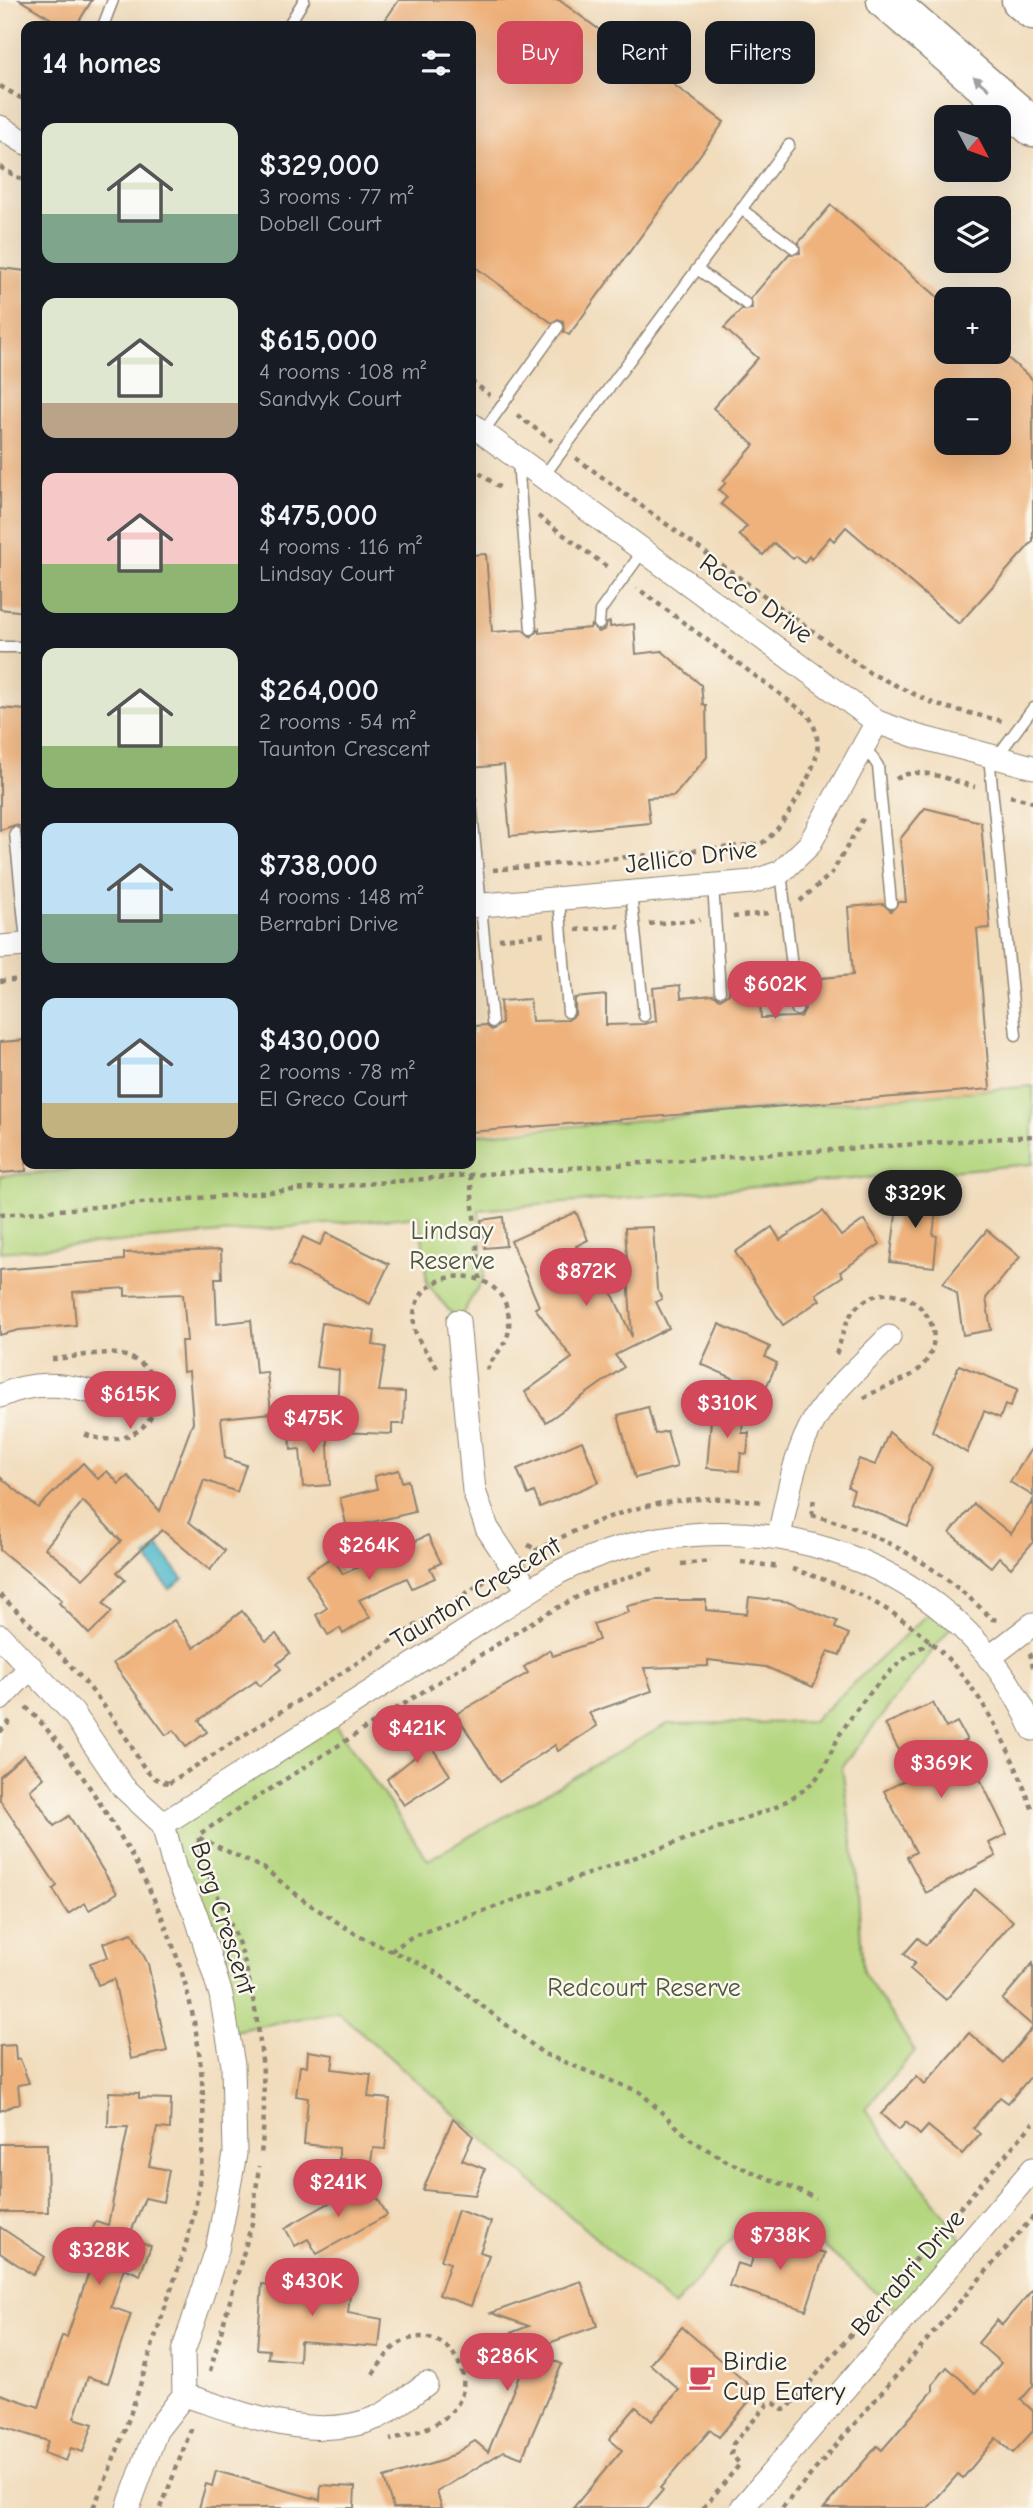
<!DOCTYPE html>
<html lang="en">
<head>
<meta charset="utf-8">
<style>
  :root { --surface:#171b24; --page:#20242c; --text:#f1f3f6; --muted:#9ea1a6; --accent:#d1495b }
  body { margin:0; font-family:"Comic Neue",sans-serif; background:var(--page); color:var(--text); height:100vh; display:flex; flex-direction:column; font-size:26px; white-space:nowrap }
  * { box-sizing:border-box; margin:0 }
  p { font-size:23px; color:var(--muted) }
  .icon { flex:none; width:38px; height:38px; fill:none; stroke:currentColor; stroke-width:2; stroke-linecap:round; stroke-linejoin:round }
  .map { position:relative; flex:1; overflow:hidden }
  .sheet { position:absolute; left:21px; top:21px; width:455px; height:1148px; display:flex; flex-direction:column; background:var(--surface); border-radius:14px; box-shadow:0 7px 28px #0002 }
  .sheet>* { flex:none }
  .hud { position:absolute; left:497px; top:21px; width:430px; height:63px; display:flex; gap:14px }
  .needle { width:46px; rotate:131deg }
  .tools { position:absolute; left:934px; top:105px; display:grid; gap:14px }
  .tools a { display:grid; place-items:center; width:77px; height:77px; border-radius:14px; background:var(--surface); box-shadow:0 7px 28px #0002; font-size:35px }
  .price { position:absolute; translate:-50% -60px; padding:0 16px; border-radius:24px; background:var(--accent); color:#fff; font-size:23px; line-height:46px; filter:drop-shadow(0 2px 4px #0008) }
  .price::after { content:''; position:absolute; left:50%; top:42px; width:21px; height:16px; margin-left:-10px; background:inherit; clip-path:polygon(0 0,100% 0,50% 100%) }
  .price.on { background:#222; color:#fff }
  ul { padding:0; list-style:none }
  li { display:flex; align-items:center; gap:21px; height:175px; padding:0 21px }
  li span { display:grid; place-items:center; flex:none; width:196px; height:140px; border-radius:14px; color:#555 }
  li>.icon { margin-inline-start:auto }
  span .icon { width:84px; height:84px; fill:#fffc; stroke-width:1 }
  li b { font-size:30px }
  h2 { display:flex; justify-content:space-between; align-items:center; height:84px; padding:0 21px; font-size:30px }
  .tag { padding:0 24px; border-radius:14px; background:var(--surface); box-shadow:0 7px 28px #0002; font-size:24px; line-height:63px }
  .tag.on { background:var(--accent); color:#fff }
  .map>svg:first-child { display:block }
  .green { fill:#b3d67e; stroke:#6f8054; stroke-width:2 }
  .water { fill:#4eb8cc; stroke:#3c727c; stroke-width:2 }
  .building { fill:#efb27b; fill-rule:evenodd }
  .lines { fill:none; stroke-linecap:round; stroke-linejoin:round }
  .service-casing { stroke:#8e8474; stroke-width:13 }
  .minor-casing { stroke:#8e8474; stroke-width:25 }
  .motorway-casing { stroke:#8e8474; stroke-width:41 }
  .path { stroke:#8e8474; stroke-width:4.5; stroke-dasharray:5 5; stroke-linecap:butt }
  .service { stroke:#fff; stroke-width:10 }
  .minor { stroke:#fff; stroke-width:23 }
  .motorway { stroke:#fff; stroke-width:38 }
  .oneway { fill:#a0a0a0 }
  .labels { text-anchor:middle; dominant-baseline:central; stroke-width:5; stroke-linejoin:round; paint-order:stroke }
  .street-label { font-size:26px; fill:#2b2b2b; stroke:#fbf7ec }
  .park-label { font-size:26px; fill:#4d5640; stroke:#fbf7ec }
  .poi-label { font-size:26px; fill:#2b2b2b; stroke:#fbf7ec; text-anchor:start }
</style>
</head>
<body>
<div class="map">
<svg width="1033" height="2508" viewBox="0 0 1033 2508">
  <rect width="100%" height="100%" fill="#fbf7ec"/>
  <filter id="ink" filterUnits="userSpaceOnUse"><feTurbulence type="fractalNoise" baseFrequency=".0143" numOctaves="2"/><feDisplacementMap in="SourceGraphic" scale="14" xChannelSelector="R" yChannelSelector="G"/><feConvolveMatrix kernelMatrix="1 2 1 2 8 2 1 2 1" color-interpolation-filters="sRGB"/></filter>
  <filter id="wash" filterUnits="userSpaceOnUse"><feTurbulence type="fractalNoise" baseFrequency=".00686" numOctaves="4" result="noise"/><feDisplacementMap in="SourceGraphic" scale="28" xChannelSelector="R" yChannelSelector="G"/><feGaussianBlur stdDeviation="1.57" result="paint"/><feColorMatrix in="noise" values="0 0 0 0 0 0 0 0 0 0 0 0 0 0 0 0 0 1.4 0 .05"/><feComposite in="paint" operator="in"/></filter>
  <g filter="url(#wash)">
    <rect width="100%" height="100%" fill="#f1dcbc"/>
    <g class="green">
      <path d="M1033 1086V1164L479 1210 484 1277 458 1321 427 1284 420 1216 0 1252V1176L142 1164H471V1135Z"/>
      <path d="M935 1607 954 1623 842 1767 857 1877 863 1972 915 2051 865 2109 967 2246 906 2318 794 2221 745 2223 674 2307 337 2011 228 2032 163 1824 330 1717 428 1860 667 1724 812 1722Z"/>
    </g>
    <path class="water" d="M159 1547 183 1579 169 1589 146 1557Z"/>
    <g id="blocks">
      <g class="building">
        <path d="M20 0H92L76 26H63Z"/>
        <path d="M399 0H559L724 122 569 335 564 332 563 321 558 319 552 323 471 264V26H381Z"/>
        <path d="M831 205 947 305V352H1001L1033 380V541L959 624 846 527 834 541 830 537 811 559 809 556 804 563 796 556 793 559 774 543 763 555 739 535 747 526 721 504 727 497 719 490 726 483 723 481 754 445 713 408 758 358 724 328 741 310 752 309 751 298 789 254 800 253 799 242ZM947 390H999V443H947Z"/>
        <path d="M0 268 26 271V612L0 609Z"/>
        <path d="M486 554 492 632 523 630 531 637 539 629V633L590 628 591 625 599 632 605 629 607 623 610 622V627L634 624 636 654 662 651 701 685 703 705H706L707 757 674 796 647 798 650 823 510 836 504 765 471 768V555Z"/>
        <path d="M0 708 26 710V828L15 825 0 830Z"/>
        <path d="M925 808 981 822 990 928 977 929 990 1089 471 1132V1034L476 1033 475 1026 485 1025 492 1030 502 1023 500 1001 530 999 532 1021 568 1020 575 1015V998L606 995V1025L644 1024 656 1021 653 988 680 985 681 998 713 995 720 999 729 994V989L759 986 761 1018 801 1017 805 1009 801 980 853 975 848 907 883 904 891 911 899 902H906L900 839Z"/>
        <path d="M26 1040V1171L0 1173V1042Z"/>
        <path d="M899 1191 938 1195 933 1235 937 1236 934 1267 890 1262Z"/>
        <path d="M823 1211 841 1236 864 1220 880 1244 840 1272 843 1276 816 1294 820 1300 783 1325 735 1252 772 1227 780 1240Z"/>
        <path d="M576 1212 588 1240 576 1246 614 1297 632 1337 625 1228 653 1227 657 1289 662 1299 656 1302 669 1328 615 1355 624 1367 546 1422 525 1392 572 1358 535 1308 539 1306 511 1241Z"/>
        <path d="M503 1217 506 1246 485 1248 481 1220Z"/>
        <path d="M987 1230 1020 1257 986 1298 991 1330 963 1335 957 1294 943 1283Z"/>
        <path d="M326 1233 389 1264 370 1304 289 1265 303 1237 320 1245Z"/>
        <path d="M221 1250 222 1278H215L217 1324 251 1320 256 1373 267 1372 271 1413 221 1418 225 1458 246 1465 237 1492 204 1480 189 1522 225 1551 210 1570 162 1530 117 1572 125 1580 103 1603 112 1612 89 1634 59 1603 62 1600 0 1550V1477L38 1508 83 1463 98 1479 107 1471 119 1484 128 1476 160 1511 193 1422 189 1371 183 1372 181 1341H187L183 1294 125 1296V1288L73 1292 76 1325 19 1330 0 1335V1270L124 1260V1253ZM83 1501 121 1541 83 1579 45 1548Z"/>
        <path d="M322 1323 375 1331 373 1345 386 1347 379 1391 405 1392 404 1424H392V1434L336 1432 339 1370 316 1367Z"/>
        <path d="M719 1324 770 1347 765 1357 777 1363 764 1392 701 1364Z"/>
        <path d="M959 1365 1018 1389 1010 1407 1005 1405 1000 1418 984 1411 967 1453 932 1431Z"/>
        <path d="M648 1407 655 1434 667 1431 677 1467 635 1478 618 1415Z"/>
        <path d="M712 1408 744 1410 742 1433H749L747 1454 741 1453 739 1471 707 1468Z"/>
        <path d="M327 1426 330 1485 303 1487 300 1449 291 1450 290 1429Z"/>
        <path d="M889 1432 932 1468 908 1526 850 1502 854 1490 848 1487 859 1459 875 1465Z"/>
        <path d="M582 1441 599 1482 540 1507 534 1492 528 1495 517 1469Z"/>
        <path d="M1033 1446V1496L1010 1482Z"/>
        <path d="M399 1470 402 1482 408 1480 415 1512 347 1528 340 1498 377 1489 374 1476Z"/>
        <path d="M1033 1500V1542L1011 1568 999 1557 991 1567 950 1533 974 1504 1011 1534Z"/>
        <path d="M428 1535 441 1563 430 1568 435 1578 412 1588 407 1578 359 1600 370 1617 343 1634 340 1628 328 1635 316 1615 327 1608 306 1574 332 1557 343 1574Z"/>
        <path d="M749 1597 790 1602 837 1621 835 1628 849 1634 840 1655 828 1651 813 1687 766 1667 708 1660V1666L644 1668 652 1691 589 1713 597 1726 558 1751 555 1745 499 1782 456 1714 528 1673 524 1667 549 1650 553 1656 599 1640 593 1624 629 1612 627 1606 656 1600H706V1610L747 1614Z"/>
        <path d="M242 1611 266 1641 276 1634 290 1653 277 1664 281 1669 260 1686 256 1681 199 1720 207 1732 186 1747 174 1730 166 1735 113 1663 174 1620 194 1648Z"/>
        <path d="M933 1703 946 1728 957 1722 967 1740 962 1742 1007 1834 989 1843 996 1856 926 1893 907 1857 916 1852 884 1791 913 1776 885 1724Z"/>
        <path d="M410 1714 450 1775 404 1805 387 1779 416 1756 397 1722Z"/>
        <path d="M24 1755 44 1778 30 1790 54 1826 69 1816 117 1893 89 1910 85 1903 68 1914 53 1889 57 1886 0 1800V1776Z"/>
        <path d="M975 1889 1013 1921 946 2000 910 1969 915 1963 904 1954 918 1938 926 1945Z"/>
        <path d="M132 1933 148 1964 167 2051 131 2059 114 1979 98 1985 90 1963 108 1957 103 1943Z"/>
        <path d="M1033 1963V2026L1002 2000Z"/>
        <path d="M1033 2027V2074L1008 2103 1000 2097 973 2128 980 2134 962 2154 928 2126 920 2135 906 2122 899 2130 881 2114 917 2076 925 2084 969 2033 1003 2063Z"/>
        <path d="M15 2045 16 2060 20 2059 29 2083 18 2085 20 2103 0 2111V2046Z"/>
        <path d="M308 2051 334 2055 332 2069 371 2074 368 2097 390 2099 385 2149 373 2148 371 2162 339 2159V2148L304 2144 308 2098 296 2096 300 2066H307Z"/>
        <path d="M109 2092 139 2093V2098L171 2099 170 2129 157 2128 149 2166 169 2170 163 2202 145 2198 129 2237 151 2246 140 2275 124 2268 111 2307 131 2314 108 2383 88 2377 74 2418 93 2424 83 2452 71 2448 66 2461 44 2453 48 2441 0 2426V2394L39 2407 62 2336 67 2337 94 2256 84 2252 96 2221 108 2225 128 2127H108Z"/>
        <path d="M453 2118 473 2136 462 2160 485 2169 475 2195 423 2190Z"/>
        <path d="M0 2144H47L48 2212H0Z"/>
        <path d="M368 2181 387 2215 317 2254 308 2239 295 2246 285 2228Z"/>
        <path d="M458 2210 491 2222 480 2252 489 2255 471 2306 439 2295 450 2263 441 2260Z"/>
        <path d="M0 2227 45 2257 33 2275 0 2253Z"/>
        <path d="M761 2233 825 2253 806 2310 729 2286 737 2263 750 2267Z"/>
        <path d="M322 2273 352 2276 348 2313 382 2319 379 2347 300 2341 299 2361 268 2358 269 2350 257 2349 262 2284 321 2290Z"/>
        <path d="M581 2281 597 2326 529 2350 562 2364 522 2458 504 2451 437 2492 442 2508H393L384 2478 444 2460 475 2441 488 2452 529 2352 497 2364 489 2341 529 2326 491 2313Z"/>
        <path d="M1033 2289V2386L1021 2400 1033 2411V2431L1013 2453 996 2438 963 2478 958 2474 928 2508H824L877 2446 882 2450 933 2391V2384L947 2367 976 2393 1001 2363 978 2343 997 2320 1002 2325Z"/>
        <path d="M682 2327 757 2392 719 2437 710 2430 660 2488 663 2490 648 2508H573L622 2450 609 2439 636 2407 652 2421 679 2390 650 2364Z"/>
        <path d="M216 2471 320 2500 321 2485 355 2487 354 2508H199L206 2484 212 2486Z"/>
      </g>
    </g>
  </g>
  <g filter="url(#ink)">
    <use href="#blocks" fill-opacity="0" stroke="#8e8474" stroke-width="2"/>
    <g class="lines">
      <defs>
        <g id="service">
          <path d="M103 26 113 0"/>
          <path d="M288 26 304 0"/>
          <path d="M741 209 794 248"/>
          <path d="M697 269 746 304"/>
          <path d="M483 432 558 327"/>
          <path d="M518 461 531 629"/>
          <path d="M543 477 789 145"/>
          <path d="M599 624 600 611 643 551"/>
          <path d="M0 647H26"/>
          <path d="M864 745 878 766 891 903"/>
          <path d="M989 756 1016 1035"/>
          <path d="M996 758 1033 708"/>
          <path d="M471 801 492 1022"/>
          <path d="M15 833 26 941"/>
          <path d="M781 872 797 1010"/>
          <path d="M713 885 720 991"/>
          <path d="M631 893 644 1016"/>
          <path d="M559 899 568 1012"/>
        </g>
        <g id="minor">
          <path d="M0 127 26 143"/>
          <path d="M471 424 877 722 916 736 1033 767"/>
          <path d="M471 906 752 882 781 872 809 845 877 722"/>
          <path d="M0 947 26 945"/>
          <path d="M458 1321 474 1491 487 1528 528 1590"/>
          <path d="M0 1396C38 1378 72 1385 111 1398"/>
          <path d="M779 1536C788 1496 794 1453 816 1417 835 1387 865 1362 889 1337"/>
          <path d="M0 1636 73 1713 123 1787 163 1824 175 1870 196 1915 221 1995 233 2065 235 2154 217 2250 183 2352 184 2395 156 2431 128 2508"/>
          <path d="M989 1658 1033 1624"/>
          <path d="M0 1699 31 1667"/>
          <path d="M163 1824 559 1572C730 1486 952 1547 1033 1729"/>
          <path d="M184 2395C245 2414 315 2444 378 2417 395 2409 411 2394 426 2384"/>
          <path d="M742 2508 1033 2169"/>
        </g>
        <g id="motorway">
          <path d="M886 0 1033 127"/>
          <path d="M1021 0 1033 10"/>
        </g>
      </defs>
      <use href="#service" class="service-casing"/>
      <use href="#minor" class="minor-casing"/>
      <use href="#motorway" class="motorway-casing"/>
      <g class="path">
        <path d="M0 86 26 101"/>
        <path d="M0 167 26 182"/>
        <path d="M471 381 490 395"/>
        <path d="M517 415 552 441"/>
        <path d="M576 458 870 673 937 705 1002 721"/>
        <path d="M471 467 503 490"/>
        <path d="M538 516 610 569"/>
        <path d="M896 779C918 764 951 781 975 787"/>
        <path d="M1010 796 1033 802"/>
        <path d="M493 870 760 844C780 835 810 779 816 757 820 744 816 726 808 715L637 588"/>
        <path d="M800 901 832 873 864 817"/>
        <path d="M733 917 769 913"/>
        <path d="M649 924 700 920"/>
        <path d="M576 930 620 926"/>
        <path d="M499 939 546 934"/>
        <path d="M0 981 26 979"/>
        <path d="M470 1175 480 1279"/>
        <path d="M0 1215 470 1175 1033 1136"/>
        <path d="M836 1354C842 1340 844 1321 855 1309 894 1267 958 1320 924 1364 910 1382 882 1385 863 1399"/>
        <path d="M52 1359C73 1358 102 1350 122 1355 186 1371 155 1462 84 1434"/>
        <path d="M437 1368C430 1355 416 1341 414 1326 407 1260 514 1259 509 1328 508 1345 493 1355 487 1370"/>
        <path d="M812 1515 814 1497"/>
        <path d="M812 1515C883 1533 940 1567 992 1619L999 1620"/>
        <path d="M528 1545 537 1550"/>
        <path d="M535 1551C615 1508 674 1491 764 1502"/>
        <path d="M741 1562 780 1567"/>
        <path d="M681 1564 711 1561"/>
        <path d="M792 1569C928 1610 986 1681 1033 1811"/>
        <path d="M0 1595C47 1639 92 1684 127 1739 139 1757 145 1780 169 1783"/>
        <path d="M1030 1653 1033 1667"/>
        <path d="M26 1707C63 1743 89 1786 116 1829 187 1943 219 2069 196 2203 187 2248 170 2291 156 2334 138 2393 119 2452 93 2508"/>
        <path d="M0 1732 11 1720"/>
        <path d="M169 1783 493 1576"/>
        <path d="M201 1833 537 1619 588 1591 655 1568"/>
        <path d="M199 1838 265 1869 306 1902 359 1936 427 1967 459 1988 544 2054 640 2092 690 2139 728 2162 816 2198"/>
        <path d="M199 1838C196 1858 234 1926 242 1953 260 2018 269 2087 261 2154"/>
        <path d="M391 1951 413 1936 774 1808C788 1800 802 1793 814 1781 827 1767 831 1750 840 1734 863 1698 893 1661 931 1642"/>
        <path d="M210 2371 252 2223 259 2166"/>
        <path d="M373 2374C381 2363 390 2348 402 2342 447 2319 485 2383 449 2414 433 2429 409 2434 390 2440"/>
        <path d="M161 2508 192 2427"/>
        <path d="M703 2508 740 2464 731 2454 733 2444 768 2404 774 2403 783 2410 787 2409 1033 2123"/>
        <path d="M782 2508 1033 2217"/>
      </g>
      <use href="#service" class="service"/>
      <use href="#minor" class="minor"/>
      <use href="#motorway" class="motorway"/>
    </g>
    <defs><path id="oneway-solid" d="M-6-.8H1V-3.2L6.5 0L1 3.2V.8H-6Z" transform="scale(1.75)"/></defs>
    <use class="oneway" href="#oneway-solid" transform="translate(981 83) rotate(-139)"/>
  </g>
  <defs>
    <symbol id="cafe-bare" viewBox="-9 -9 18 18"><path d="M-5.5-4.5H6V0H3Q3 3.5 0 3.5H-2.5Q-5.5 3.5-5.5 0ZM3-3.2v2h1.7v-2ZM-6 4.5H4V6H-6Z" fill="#d1495b" stroke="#fbf7ec" stroke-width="2.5" paint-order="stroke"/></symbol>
  </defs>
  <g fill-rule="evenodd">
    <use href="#cafe-bare" x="683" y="2358" width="38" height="38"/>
  </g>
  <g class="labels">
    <g class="street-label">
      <text transform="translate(756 599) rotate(36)">Rocco Drive</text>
      <text transform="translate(691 857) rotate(-7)">Jellico Drive</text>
      <text transform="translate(476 1593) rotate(-31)">Taunton Crescent</text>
      <text transform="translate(223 1918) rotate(72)">Borg Crescent</text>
      <text transform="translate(908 2273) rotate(-49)">Berrabri Drive</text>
    </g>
    <g class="park-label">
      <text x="452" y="1231">Lindsay<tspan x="452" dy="30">Reserve</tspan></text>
      <text x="644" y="1988">Redcourt Reserve</text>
    </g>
    <g class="poi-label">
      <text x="723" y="2362">Birdie<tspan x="723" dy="30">Cup Eatery</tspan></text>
    </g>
  </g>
</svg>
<div class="tools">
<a><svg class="needle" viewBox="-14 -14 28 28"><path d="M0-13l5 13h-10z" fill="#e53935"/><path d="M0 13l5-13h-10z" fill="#9ea1a6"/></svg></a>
<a><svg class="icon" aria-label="layers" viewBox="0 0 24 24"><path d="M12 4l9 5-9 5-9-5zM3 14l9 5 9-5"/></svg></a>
<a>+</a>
<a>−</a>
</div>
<b class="price" style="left:775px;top:1021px">$602K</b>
<b class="price on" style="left:915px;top:1230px">$329K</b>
<b class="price" style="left:586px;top:1308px">$872K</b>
<b class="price" style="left:130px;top:1431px">$615K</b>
<b class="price" style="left:727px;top:1440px">$310K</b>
<b class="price" style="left:313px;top:1455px">$475K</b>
<b class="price" style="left:369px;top:1582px">$264K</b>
<b class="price" style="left:417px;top:1765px">$421K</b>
<b class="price" style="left:941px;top:1800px">$369K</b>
<b class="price" style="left:338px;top:2219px">$241K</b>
<b class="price" style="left:780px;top:2272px">$738K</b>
<b class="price" style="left:99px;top:2287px">$328K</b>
<b class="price" style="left:312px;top:2318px">$430K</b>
<b class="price" style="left:507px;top:2393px">$286K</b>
<div class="hud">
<a class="tag on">Buy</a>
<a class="tag">Rent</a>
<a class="tag">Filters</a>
</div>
<section class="sheet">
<h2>14 homes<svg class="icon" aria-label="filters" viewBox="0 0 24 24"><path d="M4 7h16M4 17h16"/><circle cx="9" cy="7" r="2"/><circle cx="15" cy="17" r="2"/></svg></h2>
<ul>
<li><span style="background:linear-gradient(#dfe7d0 65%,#7fa58c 0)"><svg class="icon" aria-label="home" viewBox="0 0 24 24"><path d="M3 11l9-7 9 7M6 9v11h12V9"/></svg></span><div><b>$329,000</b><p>3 rooms · 77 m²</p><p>Dobell Court</p></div></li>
<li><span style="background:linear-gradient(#dfe7d0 75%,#b9a48a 0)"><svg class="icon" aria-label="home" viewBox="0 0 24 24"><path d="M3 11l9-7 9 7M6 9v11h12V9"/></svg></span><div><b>$615,000</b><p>4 rooms · 108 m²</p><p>Sandvyk Court</p></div></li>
<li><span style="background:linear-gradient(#f6c9c9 65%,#8fb573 0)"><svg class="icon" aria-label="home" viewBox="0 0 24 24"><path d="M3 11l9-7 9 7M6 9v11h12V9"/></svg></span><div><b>$475,000</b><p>4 rooms · 116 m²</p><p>Lindsay Court</p></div></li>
<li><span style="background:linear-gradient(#dfe7d0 70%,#8fb573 0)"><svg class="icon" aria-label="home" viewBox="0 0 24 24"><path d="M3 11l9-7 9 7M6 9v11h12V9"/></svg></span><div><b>$264,000</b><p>2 rooms · 54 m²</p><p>Taunton Crescent</p></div></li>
<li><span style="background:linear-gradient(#bfe0f5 65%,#7fa58c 0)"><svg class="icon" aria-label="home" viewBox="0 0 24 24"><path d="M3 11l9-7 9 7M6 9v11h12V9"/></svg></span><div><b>$738,000</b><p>4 rooms · 148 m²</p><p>Berrabri Drive</p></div></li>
<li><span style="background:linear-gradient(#bfe0f5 75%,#c2b280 0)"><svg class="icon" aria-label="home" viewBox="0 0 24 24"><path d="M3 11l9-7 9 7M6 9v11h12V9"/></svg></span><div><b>$430,000</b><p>2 rooms · 78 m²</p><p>El Greco Court</p></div></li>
</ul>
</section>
</div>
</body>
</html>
